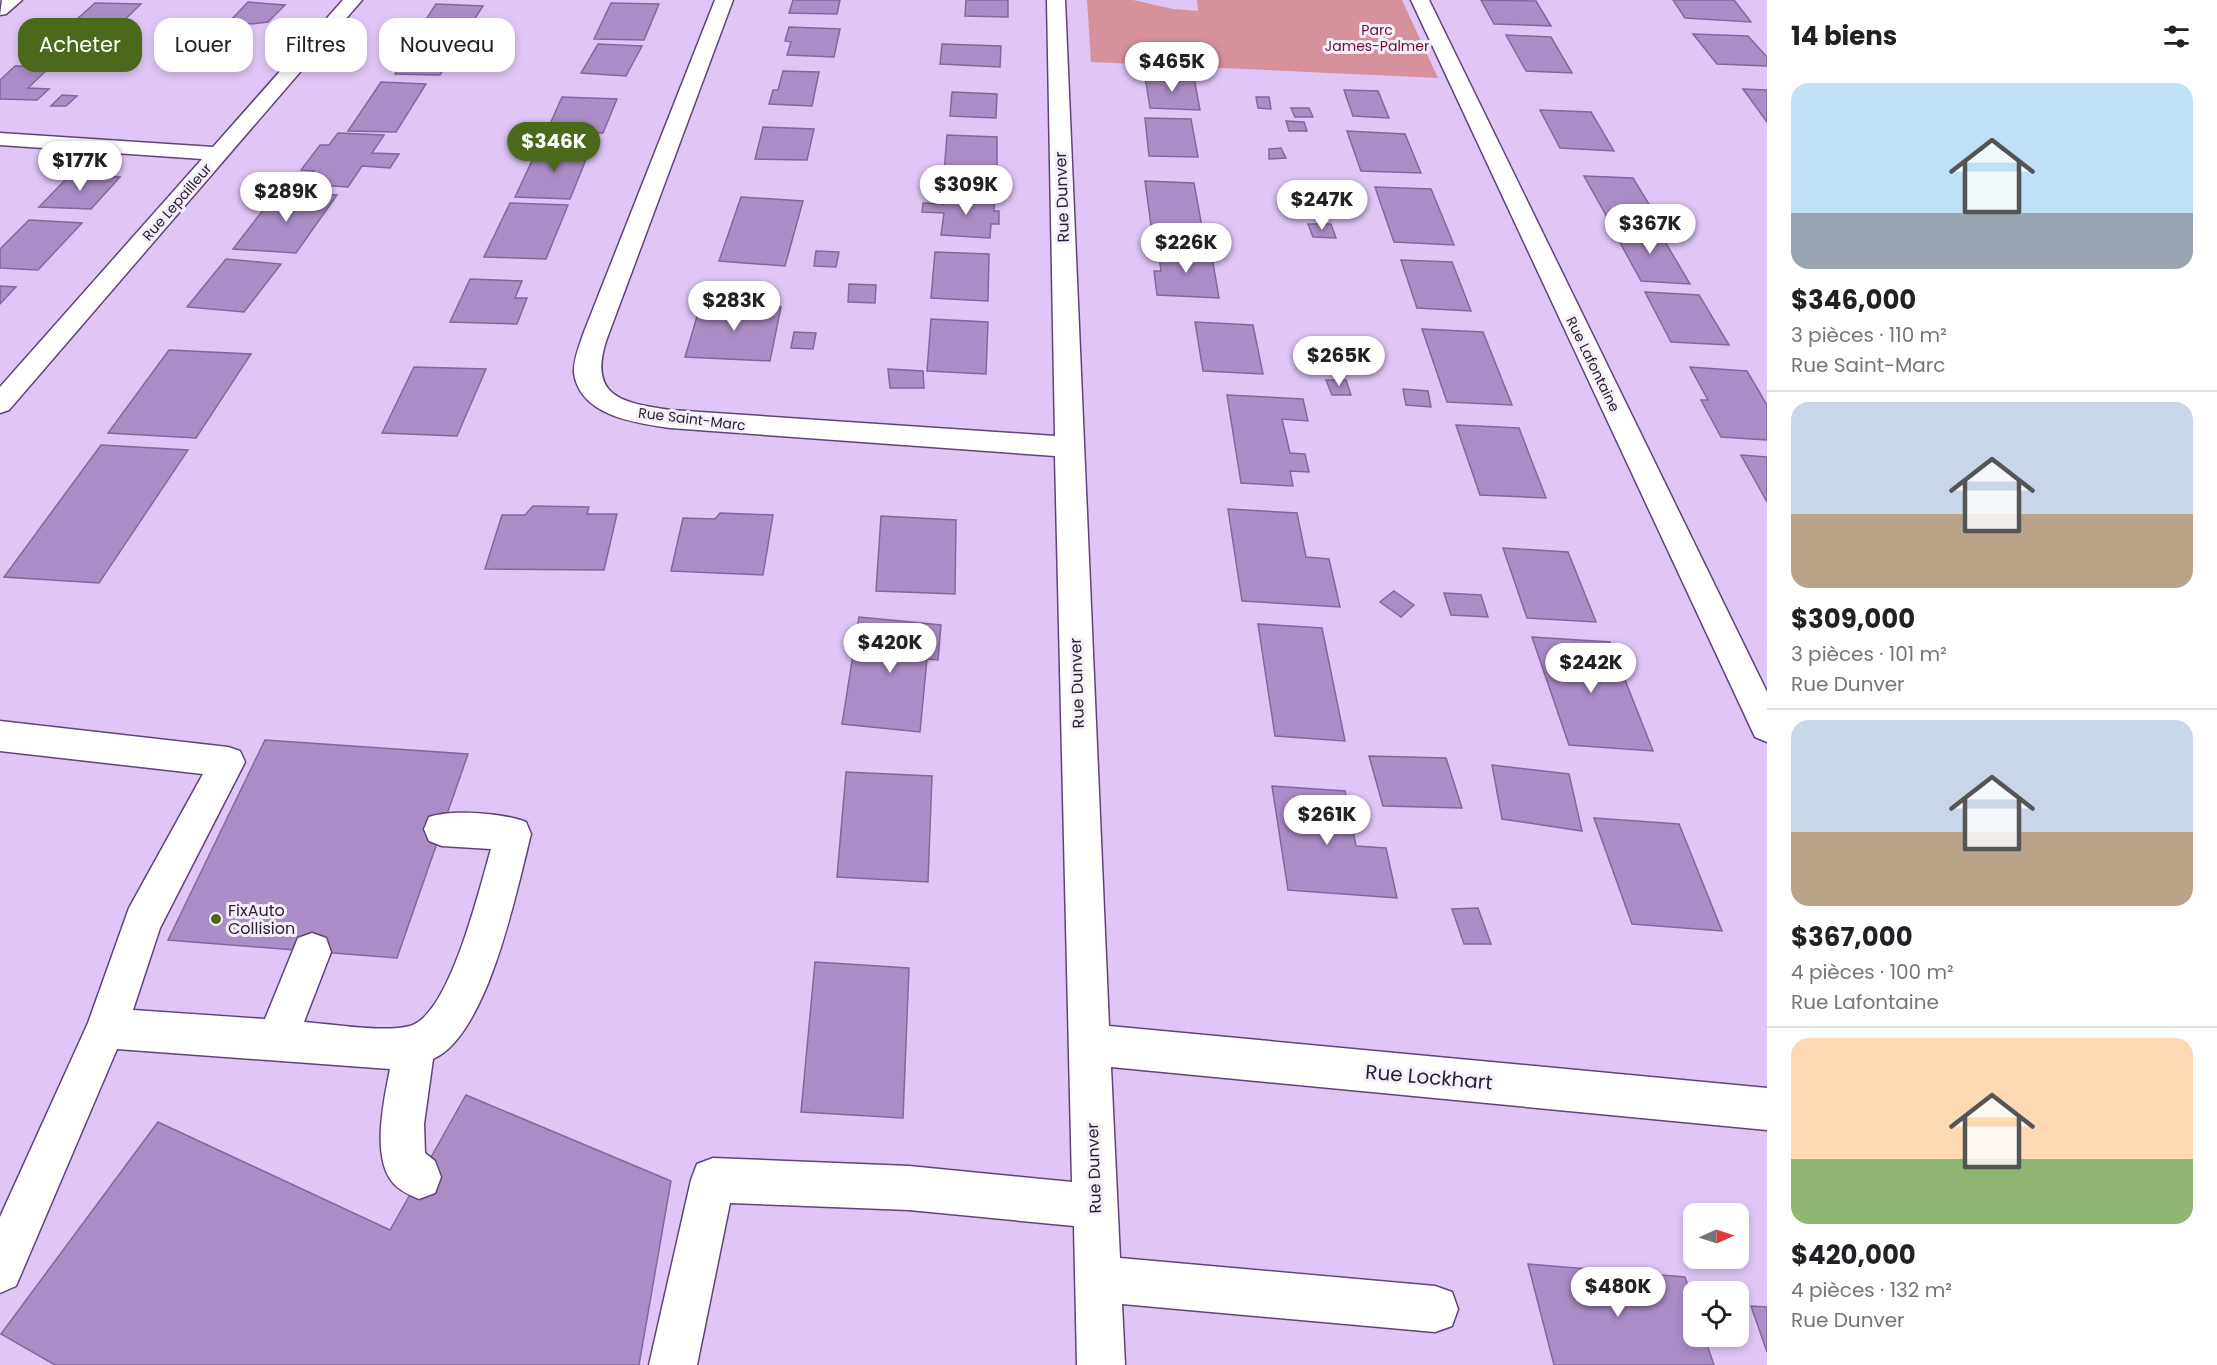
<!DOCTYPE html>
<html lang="fr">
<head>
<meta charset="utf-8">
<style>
  :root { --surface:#fff; --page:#f6f6f6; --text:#202124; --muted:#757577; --line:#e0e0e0; --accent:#4b681b }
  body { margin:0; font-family:Poppins,sans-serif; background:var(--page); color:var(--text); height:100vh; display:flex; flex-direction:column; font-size:22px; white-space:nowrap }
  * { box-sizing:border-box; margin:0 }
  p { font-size:20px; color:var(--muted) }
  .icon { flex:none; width:33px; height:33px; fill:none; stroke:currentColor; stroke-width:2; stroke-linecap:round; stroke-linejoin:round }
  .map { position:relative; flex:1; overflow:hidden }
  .details { display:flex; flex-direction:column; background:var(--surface); width:450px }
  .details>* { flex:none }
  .top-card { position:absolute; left:18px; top:18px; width:570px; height:54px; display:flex; gap:12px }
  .needle { width:39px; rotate:87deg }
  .fabs { position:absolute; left:1683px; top:1203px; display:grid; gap:12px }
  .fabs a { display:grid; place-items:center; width:66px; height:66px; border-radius:12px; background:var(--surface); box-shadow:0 3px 9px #0003; font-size:30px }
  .price { position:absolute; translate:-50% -51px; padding:0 14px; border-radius:21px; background:#fff; color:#222; font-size:20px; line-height:39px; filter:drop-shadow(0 2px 3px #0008) }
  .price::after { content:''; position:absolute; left:50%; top:36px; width:18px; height:14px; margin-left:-9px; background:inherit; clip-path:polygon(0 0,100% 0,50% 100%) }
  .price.on { background:var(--accent); color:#fff }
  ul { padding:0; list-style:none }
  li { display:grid; align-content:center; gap:12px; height:318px; padding:0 24px }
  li+li { border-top:2px solid var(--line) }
  li span { display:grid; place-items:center; height:186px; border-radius:18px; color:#555 }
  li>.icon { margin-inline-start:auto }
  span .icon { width:108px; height:108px; fill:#fffc; stroke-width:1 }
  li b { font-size:26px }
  h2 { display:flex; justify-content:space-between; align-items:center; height:72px; padding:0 24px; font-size:26px }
  .chip { padding:0 21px; border-radius:18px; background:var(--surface); box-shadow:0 3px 9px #0003; font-size:21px; line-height:54px }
  .chip.on { background:var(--accent); color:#fff }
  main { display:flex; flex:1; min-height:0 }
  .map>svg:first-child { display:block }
  .green { fill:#d7919d }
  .building { fill:#ab8dc7; stroke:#84679f; stroke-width:1.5 }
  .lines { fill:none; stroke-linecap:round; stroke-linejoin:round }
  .minor-casing { stroke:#604479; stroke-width:3 }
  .minor { fill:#fff; fill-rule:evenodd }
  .poi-dot { fill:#4b681b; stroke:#f6f0fc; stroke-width:2 }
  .labels { text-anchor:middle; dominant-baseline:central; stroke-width:6; stroke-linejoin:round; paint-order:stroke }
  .far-park-label { font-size:14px; fill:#6c0c2e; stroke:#f6f0fc }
  .far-street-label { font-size:14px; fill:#2c2037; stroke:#f6f0fc }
  .street-label { font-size:16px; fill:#2c2037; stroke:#f6f0fc }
  .poi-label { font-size:16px; fill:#2c2037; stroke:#f6f0fc; text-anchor:start }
  .near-street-label { font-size:20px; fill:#2c2037; stroke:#f6f0fc }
</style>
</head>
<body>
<main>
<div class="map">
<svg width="1767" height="1365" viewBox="0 0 1767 1365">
  <rect width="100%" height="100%" fill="#dfc6f7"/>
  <path class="green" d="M1087 0H1133L1173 9 1198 11 1197 0H1402L1438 78 1091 62Z"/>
  <g class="building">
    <path d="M793 0H840L837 14 789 13Z"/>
    <path d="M966 0H1008V17L965 16Z"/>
    <path d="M1481 0 1536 1 1551 26 1494 24Z"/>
    <path d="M1673 0H1734L1751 22 1685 18Z"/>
    <path d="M248 2 271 4 285 5 268 22 252 24 230 21Z"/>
    <path d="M95 3 141 4 116 28 69 26Z"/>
    <path d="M611 3 659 4 644 40 594 39Z"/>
    <path d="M436 4 483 6 465 34 417 33Z"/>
    <path d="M789 27 840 29 834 57 787 55 791 42 785 41Z"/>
    <path d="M57 33 91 34 115 35 96 52 36 50Z"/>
    <path d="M1693 34 1748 36 1767 57V66L1717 64Z"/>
    <path d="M1506 35 1551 37 1572 73 1526 71Z"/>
    <path d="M416 41 442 42 436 52H454L440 75 395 74Z"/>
    <path d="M196 43 248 45 227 69 173 67Z"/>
    <path d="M598 44 642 46 626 76 581 73Z"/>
    <path d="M942 44 1001 46 1000 67 940 64Z"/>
    <path d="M15 66 50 67 28 88 49 89 37 100 0 99V80Z"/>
    <path d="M783 71 819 72 812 106 769 104 773 90H778Z"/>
    <path d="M1145 76 1194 78 1200 110 1150 108Z"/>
    <path d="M381 82 426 84 396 132 348 131Z"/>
    <path d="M1743 89 1767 90V122Z"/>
    <path d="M1344 90 1378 91 1389 118 1353 116Z"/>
    <path d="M952 92 997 94 996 118 950 116Z"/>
    <path d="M62 95 77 96 66 106H51Z"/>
    <path d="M562 97 617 99 603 133 547 131Z"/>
    <path d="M1256 97H1269L1271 109 1258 108Z"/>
    <path d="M1291 108H1309L1313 117H1295Z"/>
    <path d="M1540 110 1591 112 1614 151 1560 148Z"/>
    <path d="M1145 118 1191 119 1198 157 1149 156Z"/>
    <path d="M1286 121 1304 122 1307 131H1289Z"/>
    <path d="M763 127 814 129 807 160 755 159Z"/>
    <path d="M1347 131 1405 134 1421 173 1361 171Z"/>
    <path d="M338 133 384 135 372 153 399 154 390 168 362 166 348 187 303 184 314 171 301 170 320 145H329Z"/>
    <path d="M947 135 997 137V175L944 173Z"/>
    <path d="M539 146 591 147 570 199 515 197Z"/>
    <path d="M1281 148 1286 158 1269 159V149Z"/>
    <path d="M70 175 120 177 91 209 39 207Z"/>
    <path d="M1584 176 1633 178 1658 219 1607 217Z"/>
    <path d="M1145 181 1194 183 1202 227 1151 225Z"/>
    <path d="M1375 187 1431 189 1454 245 1394 242Z"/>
    <path d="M277 192 337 195 296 253 233 249Z"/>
    <path d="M945 196 994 198V211H999V224H991L990 238 941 235 944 213 922 212 923 203 944 204Z"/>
    <path d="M741 197 803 201 785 266 719 261Z"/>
    <path d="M510 203 568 205 546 259 484 257Z"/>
    <path d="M29 220 82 223 38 270 0 268V249Z"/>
    <path d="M1308 224H1331L1336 238 1313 237Z"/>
    <path d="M1611 226 1657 228 1690 284 1641 281Z"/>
    <path d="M1158 249 1211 251 1219 298 1157 295 1154 271H1161Z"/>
    <path d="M816 251 839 252 836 267 814 266Z"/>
    <path d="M935 252 989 254 988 301 931 298Z"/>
    <path d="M226 259 281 264 244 312 187 307Z"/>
    <path d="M1401 260 1452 262 1471 311 1417 308Z"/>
    <path d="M470 279 522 281 515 298H527L517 324 450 322Z"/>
    <path d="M849 284 876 285 875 303 848 302Z"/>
    <path d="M0 286 16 287 0 304Z"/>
    <path d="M1645 292 1699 295 1729 345 1671 342Z"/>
    <path d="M701 303 781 307 770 361 685 357Z"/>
    <path d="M931 319 988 322 986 374 927 371Z"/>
    <path d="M1195 322 1253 325 1263 374 1203 371Z"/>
    <path d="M1422 329 1483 332 1512 405 1447 402Z"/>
    <path d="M794 332 816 333 813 349 791 348Z"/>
    <path d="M169 350 251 354 196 438 108 433Z"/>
    <path d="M414 367 486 369 457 436 382 433Z"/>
    <path d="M1690 367 1747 371 1767 405V440L1721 437 1701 400H1708Z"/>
    <path d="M888 369 923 371 924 388H890Z"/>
    <path d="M1326 380H1346L1351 395H1332Z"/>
    <path d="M1403 389 1428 391 1431 407 1406 405Z"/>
    <path d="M1227 395 1303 399 1308 421 1282 419 1290 453 1305 454 1309 472 1290 471 1293 486 1241 483Z"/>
    <path d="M1456 425 1519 428 1546 498 1480 495Z"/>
    <path d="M101 445 188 450 99 583 4 577Z"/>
    <path d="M1741 455 1767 457V502Z"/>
    <path d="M533 506 589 507 587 514H617L604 570 485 569 502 515H525Z"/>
    <path d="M1228 509 1297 513 1306 557 1329 559 1340 607 1242 601Z"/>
    <path d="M720 513 773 515 763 575 671 571 683 518 715 519Z"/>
    <path d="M881 516 956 520 955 594 876 591Z"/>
    <path d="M1503 548 1568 552 1596 622 1527 618Z"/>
    <path d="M1394 591 1414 605 1401 617 1380 602Z"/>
    <path d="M1444 593 1481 595 1488 617 1451 615Z"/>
    <path d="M859 617 941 625 938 660 927 659 920 732 842 724Z"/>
    <path d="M1258 624 1322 628 1345 741 1275 736Z"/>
    <path d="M1532 637 1610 642 1653 751 1569 745Z"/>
    <path d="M265 740 468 754 397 958 168 940Z"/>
    <path d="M1369 756 1446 758 1462 808 1383 806Z"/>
    <path d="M1492 765 1569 774 1582 831 1502 819Z"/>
    <path d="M846 772 932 776 928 882 837 877Z"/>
    <path d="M1272 786 1345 791 1356 846 1386 848 1397 898 1288 890Z"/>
    <path d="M1594 818 1679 824 1722 931 1632 924Z"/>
    <path d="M1478 908 1491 944H1464L1452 909Z"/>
    <path d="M815 962 909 968 903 1118 801 1112Z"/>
    <path d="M466 1095 671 1181 639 1365H55L1 1334 158 1122 390 1230Z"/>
    <path d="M1528 1264 1685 1277 1694 1303V1336H1704L1714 1365H1554Z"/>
    <path d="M1751 1306 1767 1307V1352Z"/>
  </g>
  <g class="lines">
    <defs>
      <g id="minor">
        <path d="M2 0H22L6 14 0 15Z"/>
        <path d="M343 0H362L9 410 0 413V387L202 159 0 145V133L213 147Z"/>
        <path d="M715 0H733L606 341C588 398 624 403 670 410L1055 436 1047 0H1065L1109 1026 1767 1088V1130L1111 1067 1120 1258 1435 1286 1452 1292 1458 1309 1452 1326 1435 1332 1122 1304 1125 1365H1077L1074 1226 909 1210 730 1203 697 1365H649L691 1180 697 1164 713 1158 909 1166 1072 1182 1055 456 670 428C636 423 580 416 574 373 573 360 580 344 584 332Z"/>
        <path d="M1411 0H1429L1767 692V742L1755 737Z"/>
        <path d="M0 721 228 747 240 751 245 762 160 928 133 1010 265 1019 298 938 312 933 326 938 331 952 304 1022C333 1024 383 1033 410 1026 450 1015 480 886 491 849L442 846 429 841 424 829 429 817C452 809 503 813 526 822L531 834C517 889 488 1035 433 1059L424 1124 425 1153 435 1161 441 1177 435 1193 419 1199C410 1195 402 1192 395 1185 370 1160 384 1100 390 1069L117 1049 16 1286 0 1293V1217L88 1023 129 908 203 774 0 751Z"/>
      </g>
    </defs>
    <use href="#minor" class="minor-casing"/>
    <use href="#minor" class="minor"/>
  </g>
  <circle class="poi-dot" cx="216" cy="919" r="6"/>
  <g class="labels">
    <g class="far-park-label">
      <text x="1377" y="30">Parc<tspan x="1377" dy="16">James-Palmer</tspan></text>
    </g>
    <g class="far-street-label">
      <text transform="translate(177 202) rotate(-49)">Rue Lepailleur</text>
      <text transform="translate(1593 364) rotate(64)">Rue Lafontaine</text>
      <text transform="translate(692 419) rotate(7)">Rue Saint-Marc</text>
    </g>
    <g class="street-label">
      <text transform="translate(1062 197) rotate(-92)">Rue Dunver</text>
      <text transform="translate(1077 683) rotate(-92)">Rue Dunver</text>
      <text transform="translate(1094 1168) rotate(-92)">Rue Dunver</text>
    </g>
    <g class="poi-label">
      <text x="228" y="910">FixAuto<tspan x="228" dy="18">Collision</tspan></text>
    </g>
    <g class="near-street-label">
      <text transform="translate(1429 1077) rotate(5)">Rue Lockhart</text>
    </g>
  </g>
</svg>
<div class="fabs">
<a><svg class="needle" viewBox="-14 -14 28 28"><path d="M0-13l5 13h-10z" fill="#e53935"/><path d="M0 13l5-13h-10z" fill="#757577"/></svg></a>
<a><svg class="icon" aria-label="locate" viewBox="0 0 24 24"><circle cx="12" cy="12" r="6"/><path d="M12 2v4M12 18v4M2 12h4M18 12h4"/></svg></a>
</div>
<b class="price" style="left:1172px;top:93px">$465K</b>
<b class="price on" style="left:554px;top:173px">$346K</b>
<b class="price" style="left:80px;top:192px">$177K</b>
<b class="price" style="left:966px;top:216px">$309K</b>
<b class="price" style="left:286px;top:223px">$289K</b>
<b class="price" style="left:1322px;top:231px">$247K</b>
<b class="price" style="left:1650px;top:255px">$367K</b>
<b class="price" style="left:1186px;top:274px">$226K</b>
<b class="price" style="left:734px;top:332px">$283K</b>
<b class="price" style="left:1339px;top:387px">$265K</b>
<b class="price" style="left:890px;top:674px">$420K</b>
<b class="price" style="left:1591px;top:694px">$242K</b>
<b class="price" style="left:1327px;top:846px">$261K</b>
<b class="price" style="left:1618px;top:1318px">$480K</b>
<div class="top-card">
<a class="chip on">Acheter</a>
<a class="chip">Louer</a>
<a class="chip">Filtres</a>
<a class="chip">Nouveau</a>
</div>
</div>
<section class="details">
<h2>14 biens<svg class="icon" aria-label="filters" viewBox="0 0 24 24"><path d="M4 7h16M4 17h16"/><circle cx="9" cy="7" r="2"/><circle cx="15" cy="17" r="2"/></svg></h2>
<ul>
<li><span style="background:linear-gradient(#bfe0f5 70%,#9aa5b1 0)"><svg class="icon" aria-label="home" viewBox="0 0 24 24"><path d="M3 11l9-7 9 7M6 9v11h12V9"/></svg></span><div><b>$346,000</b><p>3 pièces · 110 m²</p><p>Rue Saint-Marc</p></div></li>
<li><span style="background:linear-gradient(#c9d6e8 60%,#b9a48a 0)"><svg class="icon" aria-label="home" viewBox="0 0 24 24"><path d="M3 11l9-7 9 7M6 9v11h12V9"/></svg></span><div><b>$309,000</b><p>3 pièces · 101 m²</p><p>Rue Dunver</p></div></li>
<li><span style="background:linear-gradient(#c9d6e8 60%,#b9a48a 0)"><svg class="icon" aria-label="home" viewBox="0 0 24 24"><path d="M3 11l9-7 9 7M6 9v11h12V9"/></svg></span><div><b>$367,000</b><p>4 pièces · 100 m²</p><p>Rue Lafontaine</p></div></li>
<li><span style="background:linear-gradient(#ffd9b3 65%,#8fb573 0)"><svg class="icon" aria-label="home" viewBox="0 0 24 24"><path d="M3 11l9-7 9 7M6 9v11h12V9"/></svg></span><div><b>$420,000</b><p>4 pièces · 132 m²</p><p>Rue Dunver</p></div></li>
</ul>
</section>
</main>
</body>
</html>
